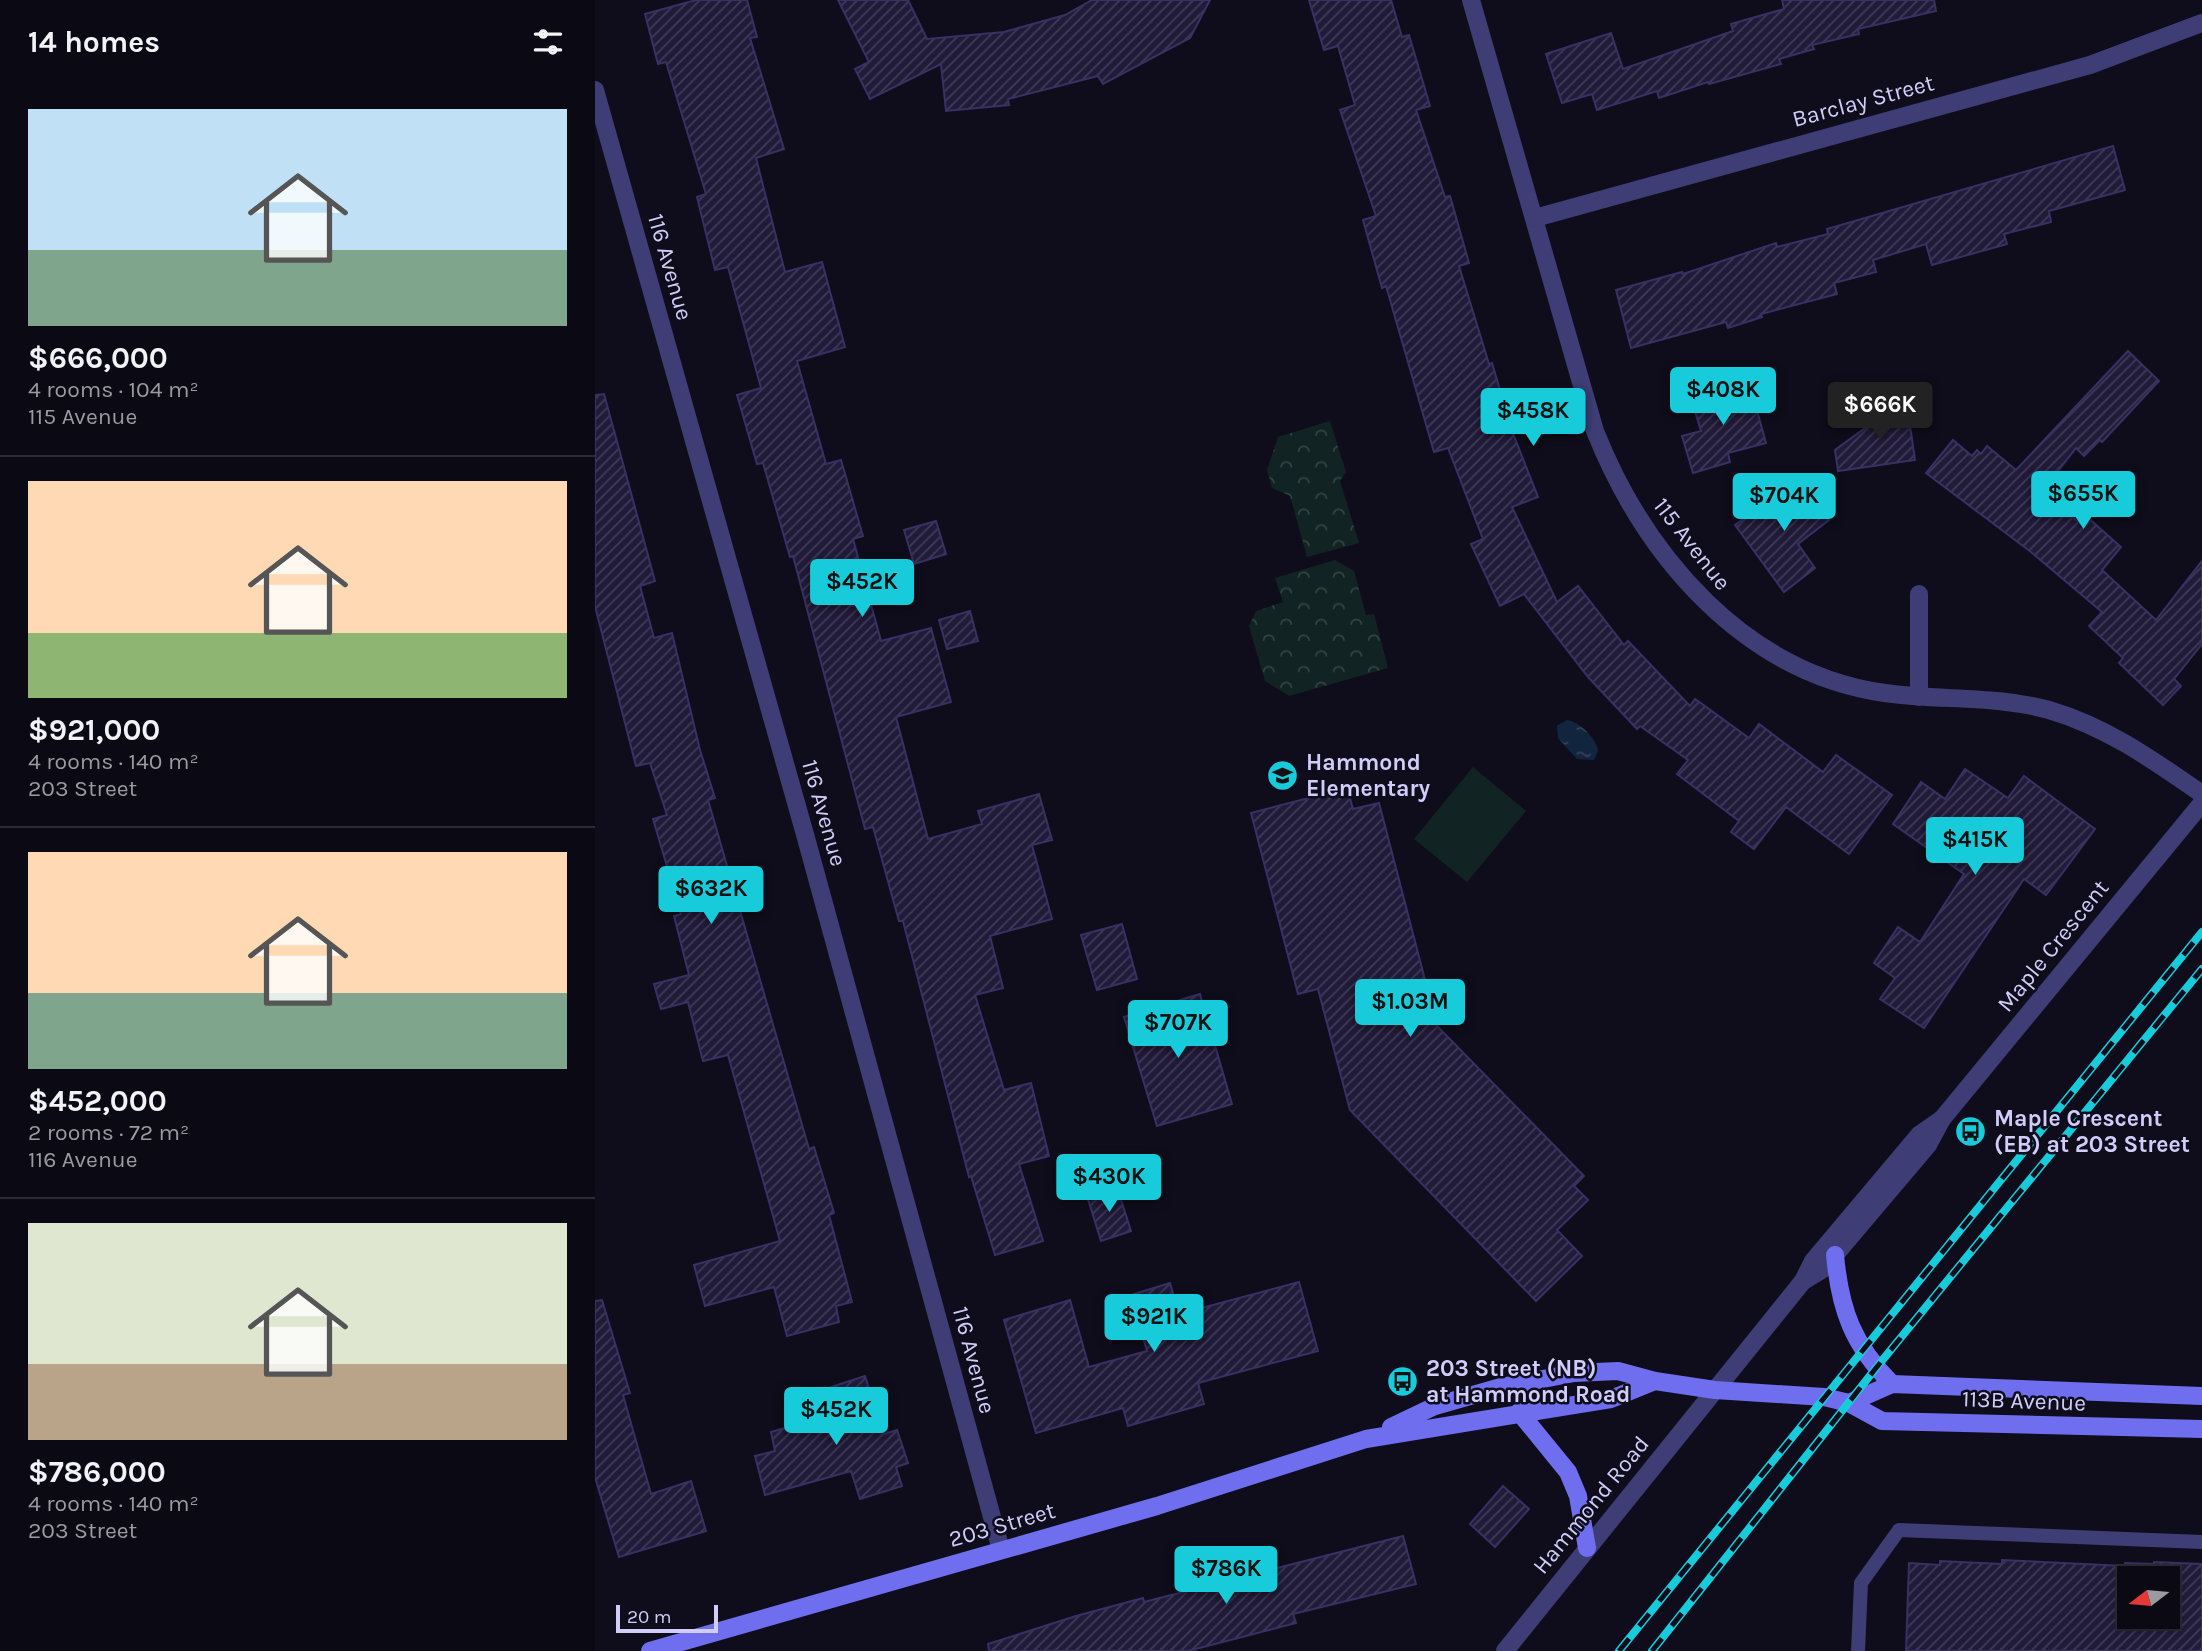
<!DOCTYPE html>
<html lang="en">
<head>
<meta charset="utf-8">
<style>
  :root { --surface:#0b0a14; --page:#14131d; --text:#f1f3f6; --muted:#9a9aa0; --line:#2b2b34; --accent:#17cbdb }
  body { margin:0; font-family:Karla,sans-serif; background:var(--page); color:var(--text); height:100vh; display:flex; flex-direction:column; font-size:26px; white-space:nowrap }
  * { box-sizing:border-box; margin:0 }
  p { font-size:23px; color:var(--muted) }
  .icon { flex:none; width:38px; height:38px; fill:none; stroke:currentColor; stroke-width:2; stroke-linecap:round; stroke-linejoin:round }
  .map { position:relative; flex:1; overflow:hidden }
  .sheet { display:flex; flex-direction:column; background:var(--surface); width:595px }
  .sheet>* { flex:none }
  .needle { width:46px; rotate:254deg }
  .buttons { position:absolute; left:1522px; top:1566px; display:grid; gap:14px }
  .buttons a { display:grid; place-items:center; width:63px; height:63px; border-radius:0px; background:var(--surface); box-shadow:0 2px 5px #0004,0 0 0 2px var(--line); font-size:35px }
  .scale { position:absolute; left:21px; bottom:18px; width:102px; box-sizing:border-box; padding-left:7px; border:4px solid #d1cdfa; border-top:0; font-size:19px; line-height:24px; white-space:nowrap; color:#d1cdfa; -webkit-text-stroke:5px #0f0d1b; paint-order:stroke }
  .price { position:absolute; translate:-50% -60px; padding:0 16px; border-radius:7px; background:var(--accent); color:#111; font-size:23px; line-height:46px; filter:drop-shadow(0 2px 4px #0008) }
  .price::after { content:''; position:absolute; left:50%; top:42px; width:21px; height:16px; margin-left:-10px; background:inherit; clip-path:polygon(0 0,100% 0,50% 100%) }
  .price.active { background:#222; color:#fff }
  ul { padding:0; list-style:none }
  li { display:grid; align-content:center; gap:14px; height:371px; padding:0 28px }
  li+li { border-top:2px solid var(--line) }
  li span { display:grid; place-items:center; height:217px; border-radius:0px; color:#555 }
  li>.icon { margin-inline-start:auto }
  span .icon { width:126px; height:126px; fill:#fffc; stroke-width:1 }
  li b { font-size:30px }
  h2 { display:flex; justify-content:space-between; align-items:center; height:84px; padding:0 28px; font-size:30px }
  main { display:flex; flex:1; min-height:0 }
  .map>svg:first-child { display:block }
  .grass { fill:#112423 }
  .park { fill:url(#park-crowns) }
  .water { fill:url(#water-ripples) }
  .building { fill:url(#building-hatch); stroke:#393064; stroke-width:2; fill-rule:evenodd }
  .lines { fill:none; stroke-linecap:round; stroke-linejoin:round }
  .service { stroke:#3e3d75; stroke-width:14 }
  .minor { stroke:#3e3d75; stroke-width:18 }
  .tertiary { stroke:#3e3d75; stroke-width:18 }
  .secondary { stroke:#6f6eef; stroke-width:18 }
  .rail-casing { stroke:#17cbdb; stroke-width:8 }
  .rail { stroke:#0f0d1b; stroke-width:5; stroke-dasharray:16; stroke-linecap:butt }
  .labels { text-anchor:middle; dominant-baseline:central; stroke-width:5; stroke-linejoin:round; paint-order:stroke }
  .street-label { font-size:23px; fill:#d1cdfa; stroke:#0f0d1b }
  .poi-label { font-size:23px; font-weight:bold; fill:#d1cdfa; stroke:#0f0d1b; text-anchor:start }
</style>
</head>
<body>
<main>
<section class="sheet">
<h2>14 homes<svg class="icon" aria-label="filters" viewBox="0 0 24 24"><path d="M4 7h16M4 17h16"/><circle cx="9" cy="7" r="2"/><circle cx="15" cy="17" r="2"/></svg></h2>
<ul>
<li><span style="background:linear-gradient(#bfe0f5 65%,#7fa58c 0)"><svg class="icon" aria-label="home" viewBox="0 0 24 24"><path d="M3 11l9-7 9 7M6 9v11h12V9"/></svg></span><div><b>$666,000</b><p>4 rooms · 104 m²</p><p>115 Avenue</p></div></li>
<li><span style="background:linear-gradient(#ffd9b3 70%,#8fb573 0)"><svg class="icon" aria-label="home" viewBox="0 0 24 24"><path d="M3 11l9-7 9 7M6 9v11h12V9"/></svg></span><div><b>$921,000</b><p>4 rooms · 140 m²</p><p>203 Street</p></div></li>
<li><span style="background:linear-gradient(#ffd9b3 65%,#7fa58c 0)"><svg class="icon" aria-label="home" viewBox="0 0 24 24"><path d="M3 11l9-7 9 7M6 9v11h12V9"/></svg></span><div><b>$452,000</b><p>2 rooms · 72 m²</p><p>116 Avenue</p></div></li>
<li><span style="background:linear-gradient(#dfe7d0 65%,#b9a48a 0)"><svg class="icon" aria-label="home" viewBox="0 0 24 24"><path d="M3 11l9-7 9 7M6 9v11h12V9"/></svg></span><div><b>$786,000</b><p>4 rooms · 140 m²</p><p>203 Street</p></div></li>
</ul>
</section>
<div class="map">
<svg width="1607" height="1651" viewBox="0 0 1607 1651">
  <defs>
    <pattern id="park-crowns" width="20" height="18" patternUnits="userSpaceOnUse" patternTransform="scale(1.75)"><rect width="20" height="18" fill="#112423"/><path d="M2 6a3 3 0 1 1 6 0M12 15a3 3 0 1 1 6 0" fill="none" stroke="#334344"/></pattern>
    <pattern id="water-ripples" width="26" height="14" patternUnits="userSpaceOnUse" patternTransform="scale(1.75)"><rect width="26" height="14" fill="#12253f"/><path d="M2 4q2-2 4 0t4 0M15 11q2-2 4 0t4 0" fill="none" stroke="#33435c"/></pattern>
    <pattern id="building-hatch" width="6" height="6" patternUnits="userSpaceOnUse" patternTransform="scale(1.75)"><rect width="6" height="6" fill="#211b3a"/><path d="M-1 1l2-2M0 6l6-6M5 7l2-2" fill="none" stroke="#403b57"/></pattern>
  </defs>
  <rect width="100%" height="100%" fill="#0f0d1b"/>
  <path class="grass" d="M878 767 931 811 872 882 819 839Z"/>
  <g class="park">
    <path d="M735 421 751 472 745 481 764 543 712 557 695 496 677 488 672 470 683 437Z"/>
    <path d="M740 560 759 571 771 615 779 614 793 668 694 696 670 681 654 626 661 611 688 602 680 578Z"/>
  </g>
  <path class="water" d="M972 720C985 722 1001 738 1003 751L999 760 982 759 963 738 962 726Z"/>
  <g class="building">
    <path d="M101 0H152L162 37 155 38 189 149 161 158 190 272 227 262 250 347 202 361 231 464 246 460 268 536 258 539 286 641 336 628 356 702 301 717 333 839 387 824 383 811 444 794 457 840 437 845 457 919 395 936 408 988 380 995 409 1090 436 1083 454 1156 424 1164 448 1241 400 1255 376 1176 374 1177 308 921H304L278 827 270 829 198 556 195 557 168 463 162 464 142 395 166 388 133 267 120 270 102 197 111 194 71 62 63 64 50 14Z"/>
    <path d="M243 0H313L332 39 409 32 470 15 497 0H615L595 38 508 84 503 76 413 99 414 105 351 111 346 64 275 99 260 69 274 62Z"/>
    <path d="M714 0H796L807 37 814 35 835 106 821 110 850 197 855 196 874 263 864 266 894 364 897 363 917 431 943 497 917 507 962 602 983 586 1029 645 1033 641 1095 706 1100 699 1154 738 1164 724 1228 772 1241 755 1297 795 1254 854 1191 807 1159 849 1136 832 1144 821 1082 774 1093 760 1045 726 1042 729 993 677 929 594 905 606 876 544 888 539 853 448 839 452 791 286 787 288 768 220 781 216 745 110 760 105 743 46 729 50Z"/>
    <path d="M1187 0H1339L1341 11 1263 29 1264 34 1217 45 1219 49 1184 59 1186 64 1114 84 1113 82 1064 98 1062 91 1002 110 997 94 967 103 951 54 1016 33 1028 69 1138 31 1136 24 1189 9Z"/>
    <path d="M1518 146 1530 190 1454 211 1456 222 1409 234 1412 244 1337 265 1331 244 1278 260 1281 272 1239 283 1242 294 1166 314 1167 317 1133 328 1131 322 1036 348 1021 290 1087 272 1088 274 1181 243 1182 247 1233 234 1232 229Z"/>
    <path d="M1533 351 1564 381 1507 442 1505 440 1489 456 1481 448 1446 493 1486 524 1492 517 1526 547 1507 570 1561 620 1607 561V644L1579 679 1586 686 1568 705 1524 663 1528 658 1494 626 1507 612 1436 552 1331 473 1358 440 1377 456 1382 450 1386 454 1392 446 1421 470Z"/>
    <path d="M1154 382 1171 443 1133 453 1135 462 1098 473 1087 436 1106 431 1096 398Z"/>
    <path d="M9 394 60 581 45 586 59 638 77 633 105 750 120 798 113 800 214 1149 219 1147 239 1213 234 1215 257 1302 241 1306 244 1322 192 1336 179 1287 110 1306 99 1265 185 1241 133 1055 108 1061 93 1002 66 1009 59 984 94 975 79 916 86 914 58 819 72 815 55 763 41 766 0 606V395Z"/>
    <path d="M1311 398 1320 460 1243 471 1240 450Z"/>
    <path d="M1203 478 1234 520 1203 544 1220 568 1189 592 1140 525Z"/>
    <path d="M341 521 351 554 319 564 309 530Z"/>
    <path d="M375 611 383 641 352 649 344 620Z"/>
    <path d="M1370 769 1413 798 1429 776 1500 829 1451 895 1429 879 1329 1028 1285 999 1300 978 1279 963 1303 927 1325 942 1369 874 1298 824 1326 782 1350 799Z"/>
    <path d="M752 788 758 809 784 803 842 1026 989 1176 979 1186 993 1200 962 1230 987 1256 941 1301 755 1110 723 989 703 994 656 813Z"/>
    <path d="M527 924 542 979 502 990 486 935Z"/>
    <path d="M605 994 637 1104 562 1126 529 1017Z"/>
    <path d="M522 1187 536 1231 506 1241 492 1196Z"/>
    <path d="M704 1282 723 1351 603 1383 609 1404 533 1426 528 1408 441 1433 409 1320 475 1300 494 1367 552 1351 536 1295 575 1283 584 1314Z"/>
    <path d="M7 1300 35 1393 28 1395 56 1494 96 1481 111 1531 24 1557 0 1477V1301Z"/>
    <path d="M270 1376 289 1434 302 1430 313 1463 301 1467 307 1486 265 1499 256 1471 170 1495 160 1456 180 1451 176 1432 238 1414 230 1389Z"/>
    <path d="M908 1486 934 1509 900 1547 875 1524Z"/>
    <path d="M808 1536 821 1584 698 1614 701 1623 593 1651H394L393 1644 481 1616 548 1598 549 1602Z"/>
    <path d="M1407 1560 1530 1566V1563L1559 1564V1562L1607 1564V1651H1311L1314 1563 1345 1565V1561L1407 1564ZM1535 1578H1573V1617H1535Z"/>
  </g>
  <g class="lines">
    <path class="service" d="M1263 1651 1266 1583 1304 1530 1607 1542"/>
    <g class="minor">
      <path d="M876 0 1000 431C1050 556 1149 673 1290 693 1345 701 1400 695 1454 710 1512 727 1558 760 1607 794"/>
      <path d="M0 90 211 838 406 1550"/>
      <path d="M940 218 1495 65 1607 23"/>
      <path d="M1324 594V697"/>
    </g>
    <g class="tertiary">
      <path d="M1210 1280 1228 1269 1333 1145 1347 1119 1607 803"/>
      <path d="M910 1651 1208 1281 1218 1261 1324 1135 1347 1119"/>
    </g>
    <g class="secondary">
      <path d="M1240 1255C1245 1310 1258 1345 1297 1384"/>
      <path d="M1254 1403 1297 1384 1607 1396"/>
      <path d="M924 1412 973 1472 983 1496 992 1548"/>
      <path d="M796 1427 840 1406 906 1387 979 1373 1023 1371 1060 1381 1120 1390 1229 1397 1254 1403 1287 1421 1607 1429"/>
      <path d="M55 1651 562 1506 771 1439 1016 1399 1060 1381"/>
    </g>
    <defs>
      <g id="rail">
        <path d="M1024 1651 1607 932"/>
        <path d="M1057 1651 1281 1368 1607 969"/>
      </g>
    </defs>
    <use href="#rail" class="rail-casing"/>
    <use href="#rail" class="rail"/>
  </g>
  <defs>
    <symbol id="school-disc" viewBox="-11 -11 22 22"><circle r="9.5" fill="#17cbdb" stroke="#0f0d1b"/><path d="M0-5L7-2L0 1L-7-2ZM-4 1L0 2.5L4 1V4Q0 6-4 4Z" fill="#111"/></symbol>
    <symbol id="bus-disc" viewBox="-11 -11 22 22"><circle r="9.5" fill="#17cbdb" stroke="#0f0d1b"/><path d="M-5-6H5V4H4V6H2V4H-2V6H-4V4H-5ZM-3.5-4V0h7V-4ZM-3.5 1.2v1.5H-2V1.2ZM2 1.2v1.5H3.5V1.2Z" fill="#111"/></symbol>
  </defs>
  <g fill-rule="evenodd">
    <use href="#school-disc" x="670" y="758" width="35" height="35"/>
    <use href="#bus-disc" x="1358" y="1114" width="35" height="35"/>
    <use href="#bus-disc" x="790" y="1364" width="35" height="35"/>
  </g>
  <g class="labels">
    <g class="street-label">
      <text transform="translate(1268 101) rotate(-15)">Barclay Street</text>
      <text transform="translate(75 267) rotate(74)">116 Avenue</text>
      <text transform="translate(1097 544) rotate(52)">115 Avenue</text>
      <text transform="translate(229 813) rotate(74)">116 Avenue</text>
      <text transform="translate(1458 946) rotate(-51)">Maple Crescent</text>
      <text transform="translate(379 1360) rotate(75)">116 Avenue</text>
      <text transform="translate(1429 1401) rotate(2)">113B Avenue</text>
      <text transform="translate(996 1505) rotate(-51)">Hammond Road</text>
      <text transform="translate(407 1525) rotate(-16)">203 Street</text>
    </g>
    <g class="poi-label">
      <text x="711" y="762">Hammond<tspan x="711" dy="26">Elementary</tspan></text>
      <text x="1399" y="1118">Maple Crescent<tspan x="1399" dy="26">(EB) at 203 Street</tspan></text>
      <text x="831" y="1368">203 Street (NB)<tspan x="831" dy="26">at Hammond Road</tspan></text>
    </g>
  </g>
</svg>
<div class="buttons">
<a><svg class="needle" viewBox="-14 -14 28 28"><path d="M0-13l5 13h-10z" fill="#e53935"/><path d="M0 13l5-13h-10z" fill="#9a9aa0"/></svg></a>
</div>
<div class="scale">20 m</div>
<b class="price" style="left:1128px;top:427px">$408K</b>
<b class="price active" style="left:1285px;top:442px">$666K</b>
<b class="price" style="left:938px;top:448px">$458K</b>
<b class="price" style="left:1488px;top:531px">$655K</b>
<b class="price" style="left:1189px;top:533px">$704K</b>
<b class="price" style="left:267px;top:619px">$452K</b>
<b class="price" style="left:1380px;top:877px">$415K</b>
<b class="price" style="left:116px;top:926px">$632K</b>
<b class="price" style="left:815px;top:1039px">$1.03M</b>
<b class="price" style="left:583px;top:1060px">$707K</b>
<b class="price" style="left:514px;top:1214px">$430K</b>
<b class="price" style="left:559px;top:1354px">$921K</b>
<b class="price" style="left:241px;top:1447px">$452K</b>
<b class="price" style="left:631px;top:1606px">$786K</b>
</div>
</main>
</body>
</html>
